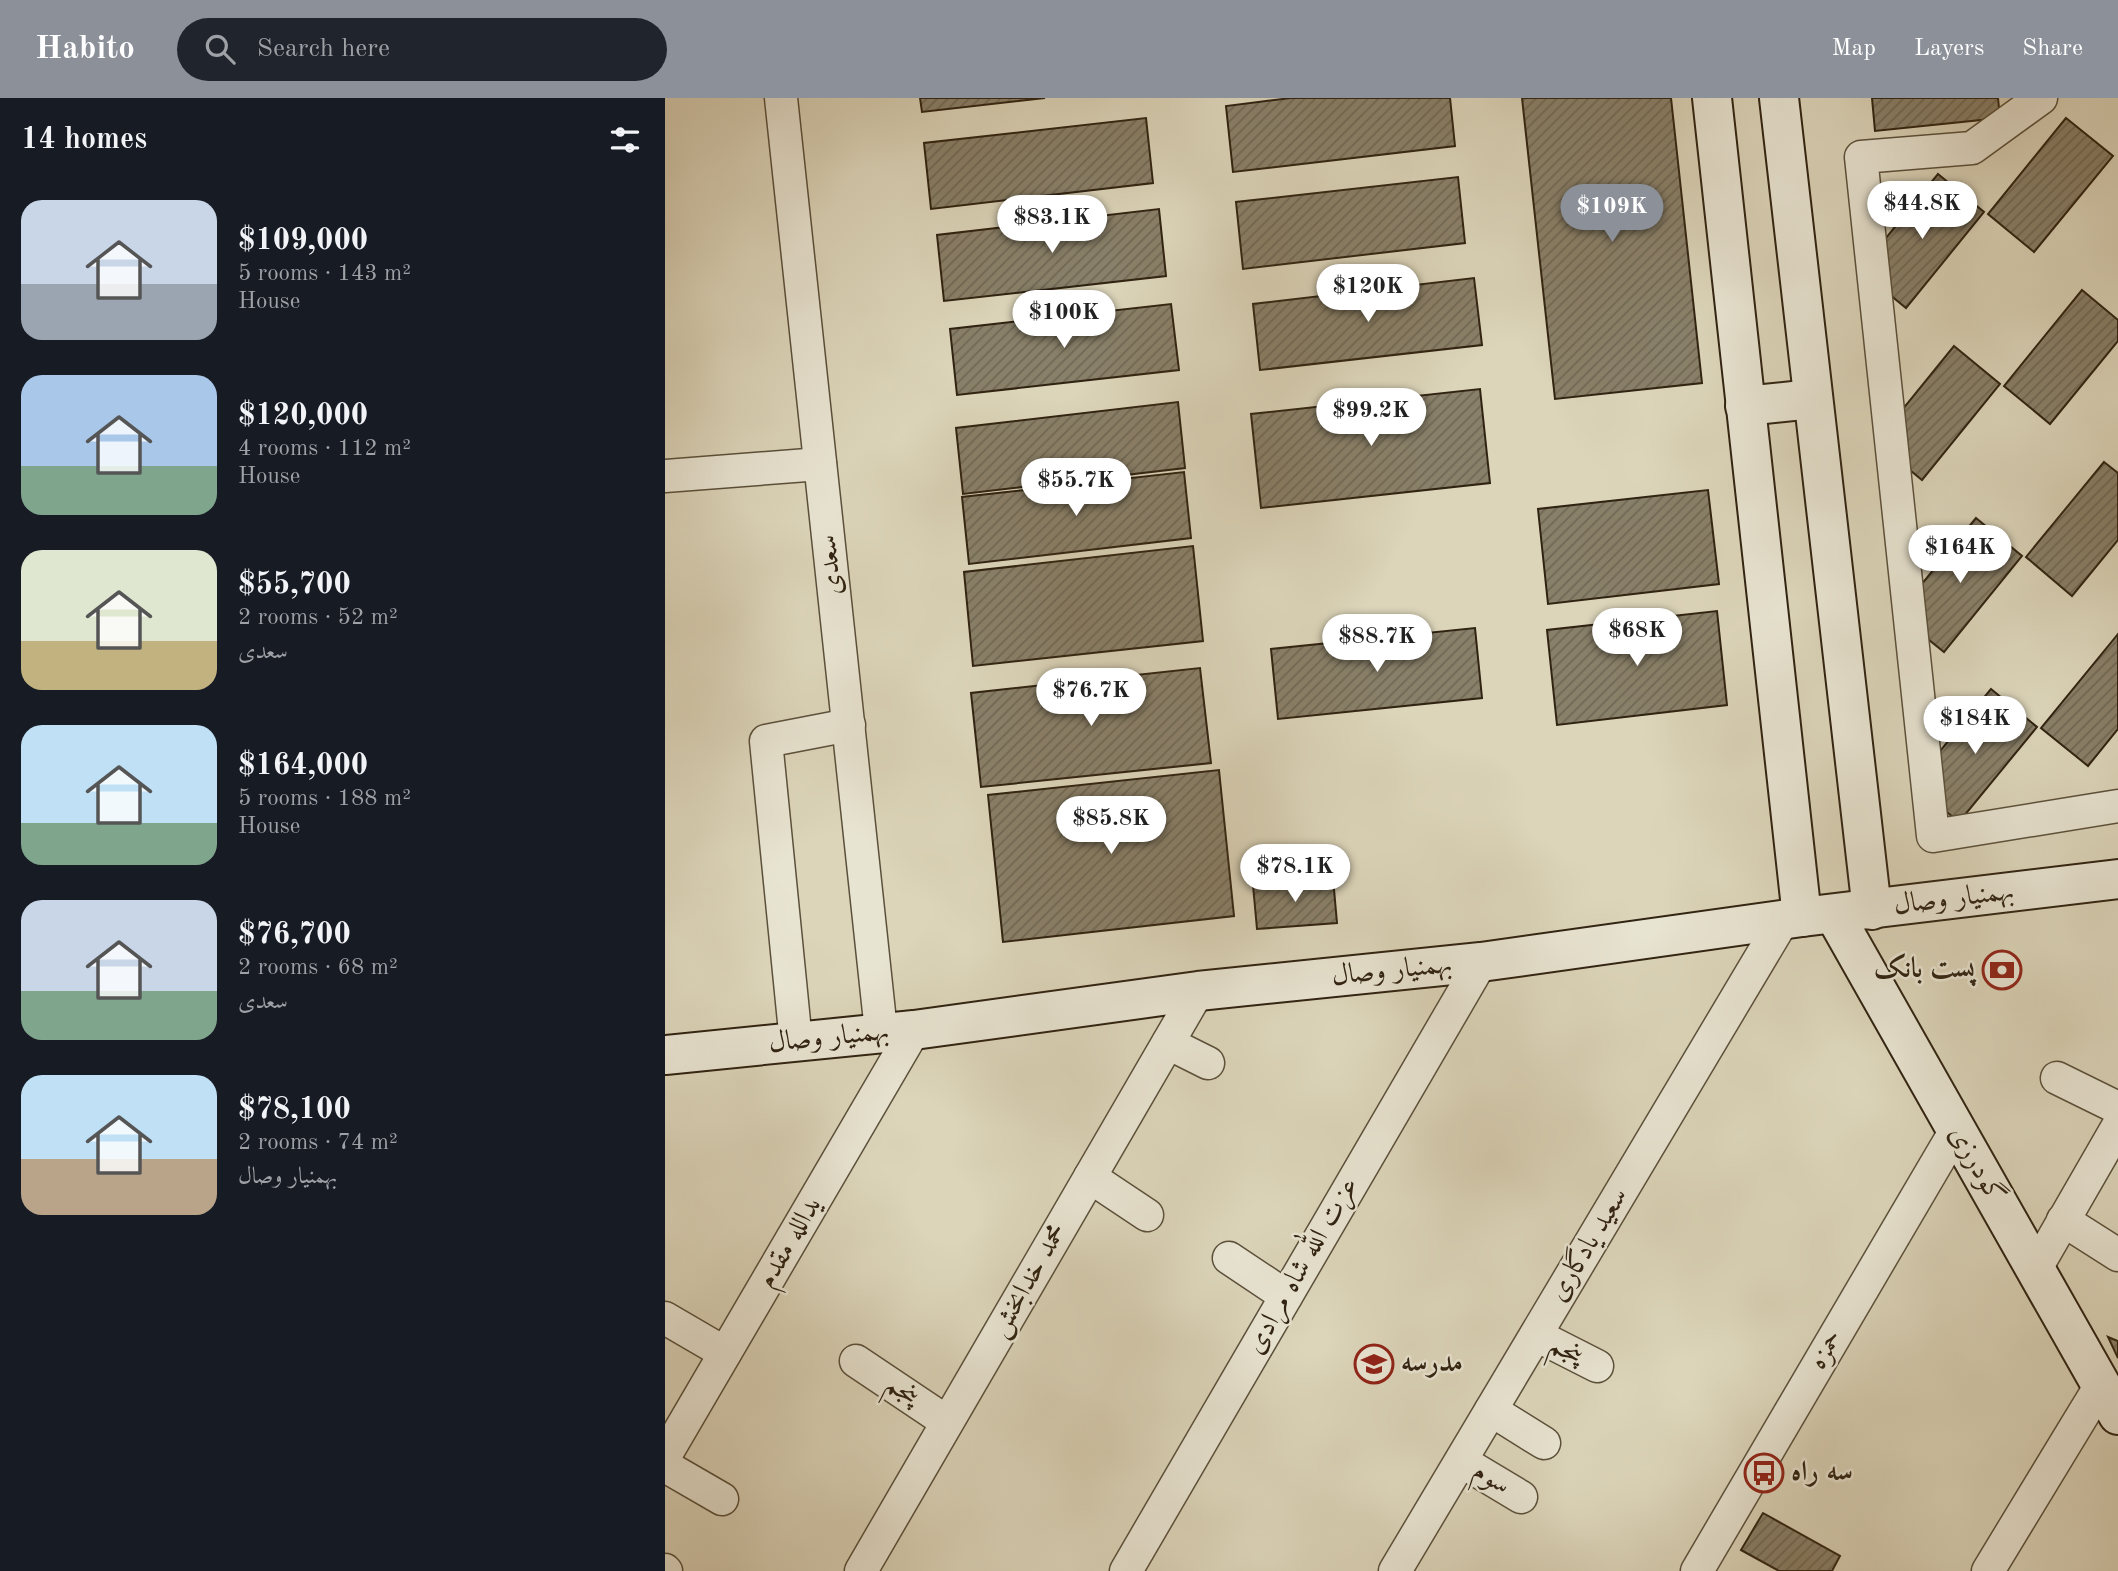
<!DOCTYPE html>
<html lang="en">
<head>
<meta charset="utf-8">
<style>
  :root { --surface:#171b24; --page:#20242c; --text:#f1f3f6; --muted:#9ea1a6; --accent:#8c9099 }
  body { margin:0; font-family:"Old Standard TT",Amiri,serif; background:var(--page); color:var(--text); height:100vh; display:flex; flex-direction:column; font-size:26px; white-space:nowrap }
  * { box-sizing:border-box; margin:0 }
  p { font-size:23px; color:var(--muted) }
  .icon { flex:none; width:38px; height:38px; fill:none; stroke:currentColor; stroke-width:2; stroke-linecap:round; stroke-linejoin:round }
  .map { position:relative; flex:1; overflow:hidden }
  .side { display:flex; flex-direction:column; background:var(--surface); width:665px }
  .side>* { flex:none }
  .price { position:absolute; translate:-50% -60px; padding:0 16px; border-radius:24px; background:#fff; color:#222; font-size:23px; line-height:46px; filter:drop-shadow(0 2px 4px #0008) }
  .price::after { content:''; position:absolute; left:50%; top:42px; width:21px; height:16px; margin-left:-10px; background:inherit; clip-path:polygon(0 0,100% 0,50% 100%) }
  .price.selected { background:var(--accent); color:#fff }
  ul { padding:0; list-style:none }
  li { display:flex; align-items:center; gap:21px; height:175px; padding:0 21px }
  li span { display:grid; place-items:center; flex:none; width:196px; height:140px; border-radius:21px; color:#555 }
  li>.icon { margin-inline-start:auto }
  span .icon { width:84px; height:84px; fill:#fffc; stroke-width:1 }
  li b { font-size:30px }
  h2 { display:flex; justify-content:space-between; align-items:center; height:84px; padding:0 21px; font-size:30px }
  header { display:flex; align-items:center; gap:42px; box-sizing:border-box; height:98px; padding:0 35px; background:var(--accent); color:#fff }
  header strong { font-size:33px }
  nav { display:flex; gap:38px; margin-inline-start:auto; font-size:24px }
  .search { width:490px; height:63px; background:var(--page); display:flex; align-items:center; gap:18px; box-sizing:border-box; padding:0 24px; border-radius:38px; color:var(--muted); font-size:26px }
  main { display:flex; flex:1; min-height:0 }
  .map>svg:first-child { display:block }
  .building { fill:url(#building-hatch); stroke:#302311; stroke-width:2 }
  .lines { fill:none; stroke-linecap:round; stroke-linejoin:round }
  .street-casing { stroke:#5b503b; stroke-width:35 }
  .secondary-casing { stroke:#302311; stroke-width:42 }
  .street { stroke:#e8e4d2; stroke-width:32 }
  .secondary { stroke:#e8e4d2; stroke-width:38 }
  .labels { text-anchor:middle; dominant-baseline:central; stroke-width:5; stroke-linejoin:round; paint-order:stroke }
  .street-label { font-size:28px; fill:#302311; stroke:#e8e4d2 }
  .poi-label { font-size:28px; font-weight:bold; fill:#302311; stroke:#e8e4d2; text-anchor:start }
</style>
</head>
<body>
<header>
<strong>Habito</strong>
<div class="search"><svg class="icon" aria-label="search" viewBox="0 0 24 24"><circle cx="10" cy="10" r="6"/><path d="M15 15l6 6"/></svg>Search here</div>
<nav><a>Map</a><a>Layers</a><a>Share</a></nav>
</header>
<main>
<section class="side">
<h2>14 homes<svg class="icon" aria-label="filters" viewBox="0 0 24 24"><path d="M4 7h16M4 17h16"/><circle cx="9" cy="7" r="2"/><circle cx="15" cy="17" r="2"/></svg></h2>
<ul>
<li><span style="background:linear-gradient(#c9d6e8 60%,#9aa5b1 0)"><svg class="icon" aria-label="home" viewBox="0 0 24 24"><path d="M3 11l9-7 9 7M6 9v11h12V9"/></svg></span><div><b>$109,000</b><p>5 rooms · 143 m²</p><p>House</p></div></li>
<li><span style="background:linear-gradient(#a9c7e8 65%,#7fa58c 0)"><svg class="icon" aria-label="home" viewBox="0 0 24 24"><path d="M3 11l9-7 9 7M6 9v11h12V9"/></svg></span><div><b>$120,000</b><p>4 rooms · 112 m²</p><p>House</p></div></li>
<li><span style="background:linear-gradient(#dfe7d0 65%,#c2b280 0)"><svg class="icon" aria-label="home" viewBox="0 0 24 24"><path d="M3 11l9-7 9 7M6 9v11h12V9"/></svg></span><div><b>$55,700</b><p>2 rooms · 52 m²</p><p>سعدی</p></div></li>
<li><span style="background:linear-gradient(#bfe0f5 70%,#7fa58c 0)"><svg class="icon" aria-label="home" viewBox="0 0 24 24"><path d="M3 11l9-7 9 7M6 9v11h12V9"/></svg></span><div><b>$164,000</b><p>5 rooms · 188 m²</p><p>House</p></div></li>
<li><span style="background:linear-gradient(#c9d6e8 65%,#7fa58c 0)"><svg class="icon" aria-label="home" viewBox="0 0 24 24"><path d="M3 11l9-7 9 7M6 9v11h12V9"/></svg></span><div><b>$76,700</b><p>2 rooms · 68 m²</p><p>سعدی</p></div></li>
<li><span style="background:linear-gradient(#bfe0f5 60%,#b9a48a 0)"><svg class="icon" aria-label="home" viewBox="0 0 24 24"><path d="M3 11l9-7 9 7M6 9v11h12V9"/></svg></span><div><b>$78,100</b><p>2 rooms · 74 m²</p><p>بهمنیار وصال</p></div></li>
</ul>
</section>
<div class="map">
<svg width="1453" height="1473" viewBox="0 0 1453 1473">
  <defs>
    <pattern id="building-hatch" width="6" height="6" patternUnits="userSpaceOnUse" patternTransform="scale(1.75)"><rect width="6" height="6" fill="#898069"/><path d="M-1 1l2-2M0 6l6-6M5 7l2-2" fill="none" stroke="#706855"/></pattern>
  </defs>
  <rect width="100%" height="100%" fill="#dcd5ba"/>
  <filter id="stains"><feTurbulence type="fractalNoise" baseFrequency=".00286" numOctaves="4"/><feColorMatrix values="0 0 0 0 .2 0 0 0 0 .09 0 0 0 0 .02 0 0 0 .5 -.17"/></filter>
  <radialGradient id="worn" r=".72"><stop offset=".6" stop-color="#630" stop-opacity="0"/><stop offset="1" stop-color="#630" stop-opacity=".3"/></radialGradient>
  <g class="building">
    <path d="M255 0H380L257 14Z"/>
    <path d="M626 0H785L790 48 568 74 561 8Z"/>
    <path d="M857 0H1006L1037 285 890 301Z"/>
    <path d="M1207 0H1333L1335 20 1210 33Z"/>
    <path d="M481 20 488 85 266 111 259 45Z"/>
    <path d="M1401 20 1448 58 1369 154 1323 116Z"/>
    <path d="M1273 76 1319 114 1241 210 1195 172Z"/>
    <path d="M793 79 800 145 578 171 571 104Z"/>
    <path d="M494 111 501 178 279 203 272 137Z"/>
    <path d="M809 180 817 247 595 272 588 206Z"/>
    <path d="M1417 192 1453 222V243L1385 326 1339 288Z"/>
    <path d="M506 206 514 272 292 297 285 231Z"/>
    <path d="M1289 248 1335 286 1257 382 1211 344Z"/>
    <path d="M815 291 825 385 596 410 586 316Z"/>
    <path d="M513 304 520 370 298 396 291 330Z"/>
    <path d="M1439 364 1453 375V442L1407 498 1361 459Z"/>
    <path d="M519 374 526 440 304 466 297 399Z"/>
    <path d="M1043 392 1054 486 883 506 873 411Z"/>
    <path d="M1311 420 1357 458 1279 554 1232 516Z"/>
    <path d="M528 448 538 543 308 568 299 474Z"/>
    <path d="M1052 513 1062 607 892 627 882 532Z"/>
    <path d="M810 530 817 600 613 621 606 551Z"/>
    <path d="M1453 536V631L1423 668 1376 630Z"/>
    <path d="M535 570 546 665 316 689 306 595Z"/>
    <path d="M1326 591 1372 629 1294 724 1248 686Z"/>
    <path d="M554 672 569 818 338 844 323 697Z"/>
    <path d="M668 780 672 825 592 831 588 787Z"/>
    <path d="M1443 1239 1453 1243V1260Z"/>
    <path d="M1098 1415 1175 1458 1167 1473H1114L1076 1452Z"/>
  </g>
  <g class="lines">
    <defs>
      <g id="street">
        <path d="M116 0 216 933"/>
        <path d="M1376 0 1307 50 1196 59 1268 738 1453 708"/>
        <path d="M0 378 155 366"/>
        <path d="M131 944 101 643 184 627"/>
        <path d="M503 945 543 965"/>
        <path d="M1392 980 1453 1010"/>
        <path d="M425 1079 482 1117"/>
        <path d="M1398 1122 1453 1157"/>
        <path d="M564 1160 621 1198"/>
        <path d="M1370 1172 1453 1028"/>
        <path d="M0 1220 60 1255"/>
        <path d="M871 1237 932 1268"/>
        <path d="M191 1263 282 1324"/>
        <path d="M826 1312 879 1345"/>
        <path d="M0 1358 249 932"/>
        <path d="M796 1363 856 1399"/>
        <path d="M0 1368 57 1401"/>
        <path d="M0 1472 1 1473"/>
        <path d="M196 1473 533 893"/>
        <path d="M461 1473 816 864"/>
        <path d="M730 1473 1118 822"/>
        <path d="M1032 1473 1291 1032"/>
        <path d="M1323 1473 1436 1287"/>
      </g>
      <g id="secondary">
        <path d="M1047 0 1137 819"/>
        <path d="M1114 0 1207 812"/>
        <path d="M1080 308 1147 301"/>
        <path d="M1169 816 1453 1317"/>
        <path d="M0 957 249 932 533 893 816 864 1137 819 1453 781"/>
      </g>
    </defs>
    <use href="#street" class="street-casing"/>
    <use href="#secondary" class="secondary-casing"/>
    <use href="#street" class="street"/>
    <use href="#secondary" class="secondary"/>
  </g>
  <defs>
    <symbol id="bank-ring" viewBox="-11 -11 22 22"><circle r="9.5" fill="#e8e4d2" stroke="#8f2418" stroke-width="1.5"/><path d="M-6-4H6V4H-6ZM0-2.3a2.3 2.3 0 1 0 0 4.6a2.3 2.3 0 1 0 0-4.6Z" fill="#8f2418"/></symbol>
    <symbol id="school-ring" viewBox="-11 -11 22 22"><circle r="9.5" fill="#e8e4d2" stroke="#8f2418" stroke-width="1.5"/><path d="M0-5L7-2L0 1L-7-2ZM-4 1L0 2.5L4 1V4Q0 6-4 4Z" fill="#8f2418"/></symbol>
    <symbol id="bus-ring" viewBox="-11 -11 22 22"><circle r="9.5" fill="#e8e4d2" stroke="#8f2418" stroke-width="1.5"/><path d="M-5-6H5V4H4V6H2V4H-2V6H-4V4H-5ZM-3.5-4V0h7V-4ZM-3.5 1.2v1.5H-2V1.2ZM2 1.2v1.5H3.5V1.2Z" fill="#8f2418"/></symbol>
  </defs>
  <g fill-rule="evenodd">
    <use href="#bank-ring" x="1315" y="850" width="44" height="44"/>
    <use href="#school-ring" x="687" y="1244" width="44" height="44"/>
    <use href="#bus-ring" x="1077" y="1353" width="44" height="44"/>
  </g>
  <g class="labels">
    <g class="street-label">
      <text transform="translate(166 467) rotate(-96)">سعدی</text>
      <text transform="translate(1289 801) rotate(-7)">بهمنیار وصال</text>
      <text transform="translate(727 873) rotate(-6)">بهمنیار وصال</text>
      <text transform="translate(164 940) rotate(-6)">بهمنیار وصال</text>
      <text transform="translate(1311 1067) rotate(60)">گودرزی</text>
      <text transform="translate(125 1145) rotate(-60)">یدالله مقدم</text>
      <text transform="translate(924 1147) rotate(-59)">سعید یادگاری</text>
      <text transform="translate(638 1168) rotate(-60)">عزت الله شاه مرادی</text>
      <text transform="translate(364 1183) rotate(-60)">محمد خدابخش</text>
      <text transform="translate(1161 1252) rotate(-60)">حمزه</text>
      <text transform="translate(901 1253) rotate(27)">پنجم</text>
      <text transform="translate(237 1293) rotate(34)">پنجم</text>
      <text transform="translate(826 1381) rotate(30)">سوم</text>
    </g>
    <g class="poi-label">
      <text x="1310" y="872" text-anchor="end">پست بانک</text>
      <text x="736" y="1266">مدرسه</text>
      <text x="1126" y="1375">سه راه</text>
    </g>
  </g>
  <rect width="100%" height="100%" filter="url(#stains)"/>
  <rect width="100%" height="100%" fill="url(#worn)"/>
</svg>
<b class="price" style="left:1257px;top:143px">$44.8K</b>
<b class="price selected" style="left:947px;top:146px">$109K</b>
<b class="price" style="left:387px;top:157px">$83.1K</b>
<b class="price" style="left:703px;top:226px">$120K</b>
<b class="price" style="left:399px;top:252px">$100K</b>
<b class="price" style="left:706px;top:350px">$99.2K</b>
<b class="price" style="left:411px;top:420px">$55.7K</b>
<b class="price" style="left:1295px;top:487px">$164K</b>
<b class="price" style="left:972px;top:570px">$68K</b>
<b class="price" style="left:712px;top:576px">$88.7K</b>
<b class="price" style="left:426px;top:630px">$76.7K</b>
<b class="price" style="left:1310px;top:658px">$184K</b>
<b class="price" style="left:446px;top:758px">$85.8K</b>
<b class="price" style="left:630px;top:806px">$78.1K</b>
</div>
</main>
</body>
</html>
